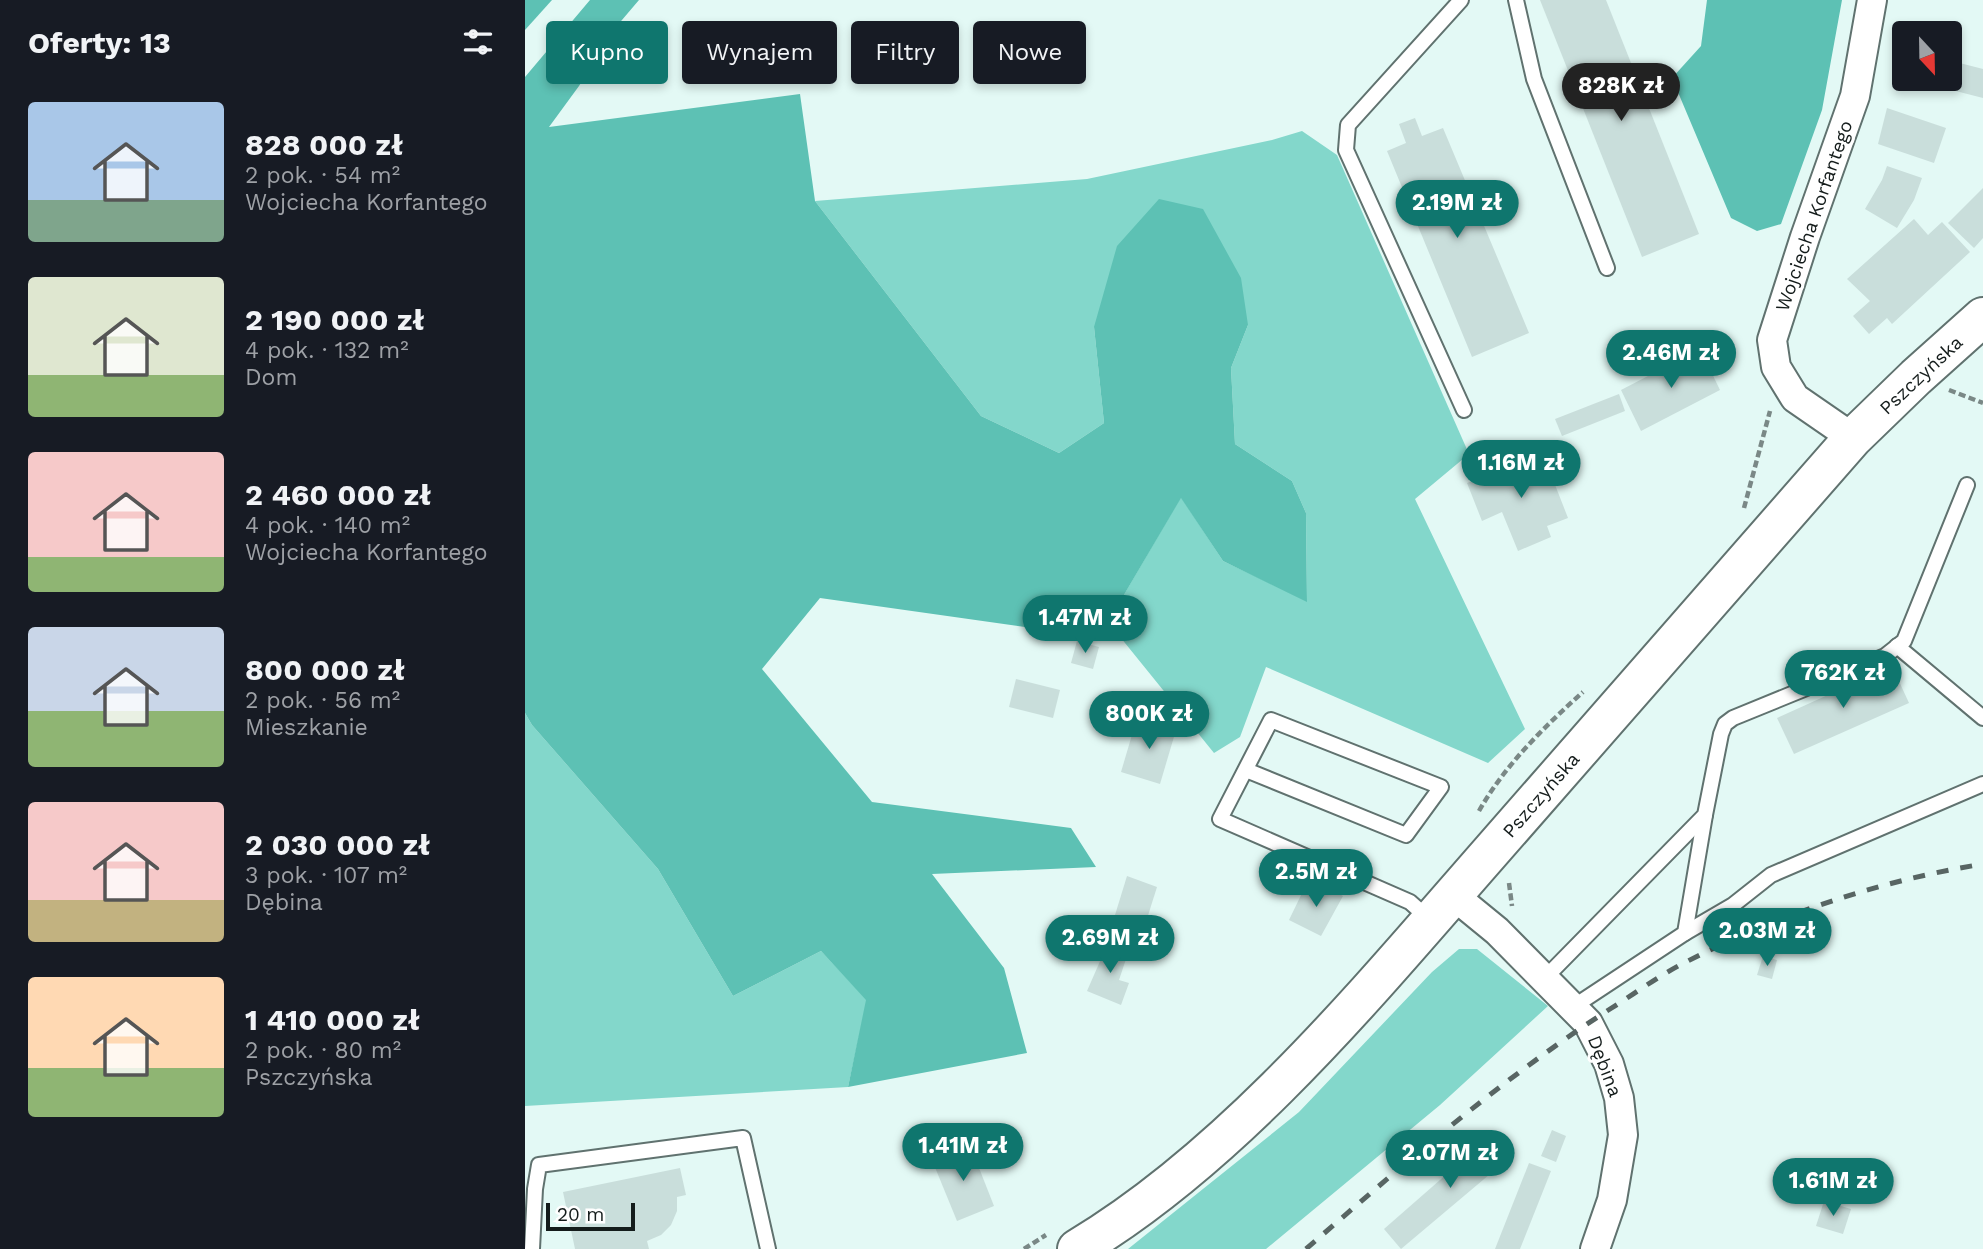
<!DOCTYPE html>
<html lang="pl">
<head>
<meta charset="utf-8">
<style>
  :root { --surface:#171b24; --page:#242831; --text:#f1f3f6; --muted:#9ea1a6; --accent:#0f766e }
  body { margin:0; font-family:"Work Sans",sans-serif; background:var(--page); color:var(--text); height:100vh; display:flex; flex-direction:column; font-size:26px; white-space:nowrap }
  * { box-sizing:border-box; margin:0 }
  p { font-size:23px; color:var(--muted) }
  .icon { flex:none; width:38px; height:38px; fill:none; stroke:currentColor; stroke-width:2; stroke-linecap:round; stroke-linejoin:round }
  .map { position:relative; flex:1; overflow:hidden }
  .side { display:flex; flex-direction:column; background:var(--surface); width:525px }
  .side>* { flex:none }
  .top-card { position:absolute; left:21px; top:21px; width:665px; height:63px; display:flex; gap:14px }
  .needle { width:46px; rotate:158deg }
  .controls { position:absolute; left:1367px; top:21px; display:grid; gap:14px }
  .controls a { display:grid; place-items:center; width:70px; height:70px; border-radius:7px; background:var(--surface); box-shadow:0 4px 10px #0003; font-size:35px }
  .scale { position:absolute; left:21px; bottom:18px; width:89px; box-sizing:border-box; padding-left:7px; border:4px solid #141c1b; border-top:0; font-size:19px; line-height:24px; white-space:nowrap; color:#141c1b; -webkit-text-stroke:5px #fff; paint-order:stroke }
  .price { position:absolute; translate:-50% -60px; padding:0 16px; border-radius:24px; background:var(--accent); color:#fff; font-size:23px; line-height:46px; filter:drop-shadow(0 2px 4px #0008) }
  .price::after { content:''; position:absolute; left:50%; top:42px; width:21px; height:16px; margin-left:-10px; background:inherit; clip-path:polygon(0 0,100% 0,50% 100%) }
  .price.current { background:#222; color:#fff }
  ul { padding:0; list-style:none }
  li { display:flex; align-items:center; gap:21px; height:175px; padding:0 28px }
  li span { display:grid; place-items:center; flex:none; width:196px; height:140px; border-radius:7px; color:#555 }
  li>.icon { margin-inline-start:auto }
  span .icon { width:84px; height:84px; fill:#fffc; stroke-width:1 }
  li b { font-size:30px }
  h2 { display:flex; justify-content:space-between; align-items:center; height:84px; padding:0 28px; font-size:30px }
  .pill { padding:0 24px; border-radius:7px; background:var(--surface); box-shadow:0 4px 10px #0003; font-size:24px; line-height:63px }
  .pill.current { background:var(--accent); color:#fff }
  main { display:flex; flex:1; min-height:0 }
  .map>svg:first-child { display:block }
  .green { fill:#83d7cb }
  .forest { fill:#5dc1b4 }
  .building { fill:#c9dedb }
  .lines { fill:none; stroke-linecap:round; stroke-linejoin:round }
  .service-casing { stroke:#60726f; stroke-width:18 }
  .minor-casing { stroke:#60726f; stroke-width:32 }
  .secondary-casing { stroke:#60726f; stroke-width:42 }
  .path { stroke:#7a8886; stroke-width:4.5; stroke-dasharray:7 3.5; stroke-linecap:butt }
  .service { stroke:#fff; stroke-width:14 }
  .minor { stroke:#fff; stroke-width:28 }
  .secondary { stroke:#fff; stroke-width:38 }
  .rail { stroke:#586563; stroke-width:5; stroke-dasharray:12 12; stroke-linecap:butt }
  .labels { text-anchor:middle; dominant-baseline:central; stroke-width:6; stroke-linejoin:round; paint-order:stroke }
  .street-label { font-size:19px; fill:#141c1b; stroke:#fff }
</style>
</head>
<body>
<main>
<section class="side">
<h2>Oferty: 13<svg class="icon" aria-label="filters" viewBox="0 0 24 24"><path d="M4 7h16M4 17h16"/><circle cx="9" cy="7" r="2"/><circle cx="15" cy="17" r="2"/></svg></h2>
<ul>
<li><span style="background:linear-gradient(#a9c7e8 70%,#7fa58c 0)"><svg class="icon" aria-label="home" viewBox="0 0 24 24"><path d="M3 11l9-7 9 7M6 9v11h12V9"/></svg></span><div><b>828 000 zł</b><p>2 pok. · 54 m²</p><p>Wojciecha Korfantego</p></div></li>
<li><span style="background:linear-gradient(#dfe7d0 70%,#8fb573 0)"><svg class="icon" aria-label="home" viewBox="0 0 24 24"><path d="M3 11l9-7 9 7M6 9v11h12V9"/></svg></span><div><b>2 190 000 zł</b><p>4 pok. · 132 m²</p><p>Dom</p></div></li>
<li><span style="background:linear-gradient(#f6c9c9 75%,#8fb573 0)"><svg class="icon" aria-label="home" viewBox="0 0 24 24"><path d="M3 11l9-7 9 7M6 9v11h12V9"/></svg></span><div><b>2 460 000 zł</b><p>4 pok. · 140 m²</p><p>Wojciecha Korfantego</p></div></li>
<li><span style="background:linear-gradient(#c9d6e8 60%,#8fb573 0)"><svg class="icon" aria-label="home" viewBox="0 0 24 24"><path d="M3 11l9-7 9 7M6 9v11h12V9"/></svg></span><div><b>800 000 zł</b><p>2 pok. · 56 m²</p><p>Mieszkanie</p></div></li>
<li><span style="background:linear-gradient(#f6c9c9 70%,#c2b280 0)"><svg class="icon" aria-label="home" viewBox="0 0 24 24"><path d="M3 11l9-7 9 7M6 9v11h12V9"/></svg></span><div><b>2 030 000 zł</b><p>3 pok. · 107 m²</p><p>Dębina</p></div></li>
<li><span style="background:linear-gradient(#ffd9b3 65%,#8fb573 0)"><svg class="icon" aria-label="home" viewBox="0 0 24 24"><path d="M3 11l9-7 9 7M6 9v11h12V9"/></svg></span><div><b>1 410 000 zł</b><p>2 pok. · 80 m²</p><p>Pszczyńska</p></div></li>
</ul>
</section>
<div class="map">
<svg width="1458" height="1249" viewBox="0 0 1458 1249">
  <rect width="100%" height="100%" fill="#e3f9f5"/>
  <g class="green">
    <path d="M777 131 812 155 944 454 890 499 1000 729 963 763 741 667 715 737 689 753 583 622 656 497 698 561 782 601 781 513 767 481 710 444 706 368 723 325 569 327 579 423 534 453 456 416 290 201 562 179 747 140Z"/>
    <path d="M0 713 7 725 133 869 208 996 296 951 342 1000 323 1087 0 1106Z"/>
    <path d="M934 949H952L1023 1006 915 1105 741 1249H603L774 1112 907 972Z"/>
  </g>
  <g class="forest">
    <path d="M0 0H27L0 30Z"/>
    <path d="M65 0H114L91 27 54 86 24 127 275 94 290 201 456 416 534 453 579 423 569 327 592 246 634 199 678 209 716 278 723 325 706 368 710 444 767 481 781 513 782 602 698 561 656 498 583 622 500 627 295 598 237 669 347 802 546 828 571 867 407 874 479 968 502 1053 323 1087 341 1000 296 951 208 996 133 869 7 725 0 713V77Z"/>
    <path d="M1182 0H1317L1297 110 1256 224 1232 231 1206 218 1147 78 1176 46Z"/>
  </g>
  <g class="building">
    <path d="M1015 0H1081L1174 234 1117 257Z"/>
    <path d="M1427 61 1458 69V98L1419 88 1422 79H1424Z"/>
    <path d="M1362 108 1421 128 1409 163 1353 144Z"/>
    <path d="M890 118 897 136 918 128 1004 333 947 357 862 151 881 143 874 124Z"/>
    <path d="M1362 166 1397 178 1389 200 1372 228 1340 209 1357 180Z"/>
    <path d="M1458 188V238L1449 248 1423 223Z"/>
    <path d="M1389 219 1403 235 1417 222 1445 252 1367 324 1362 318 1344 334 1328 316 1345 301 1322 279Z"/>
    <path d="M1175 349 1195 390 1116 431 1096 390Z"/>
    <path d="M1094 394 1100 411 1037 436 1030 419Z"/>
    <path d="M1018 454 1043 518 1022 526 1026 537 993 551 977 512 957 521 942 483Z"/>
    <path d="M552 641 574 647 568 669 546 663Z"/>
    <path d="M1367 666 1384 703 1269 754 1252 718Z"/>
    <path d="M491 679 535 690 528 718 484 707Z"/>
    <path d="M612 718 651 730 635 784 596 772Z"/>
    <path d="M602 876 632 887 620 925 590 915Z"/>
    <path d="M796 884 818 896 796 936 764 920 779 889 791 894Z"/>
    <path d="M583 943 604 950 594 980 604 983 596 1005 562 991Z"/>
    <path d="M1238 956 1252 960 1247 979 1232 975Z"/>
    <path d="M1027 1130 1041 1136 1031 1162 1016 1156Z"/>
    <path d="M971 1131 990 1153 876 1249 859 1229Z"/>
    <path d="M445 1145 469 1206 432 1221 407 1160Z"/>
    <path d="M1004 1163 1026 1171 995 1249H970Z"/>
    <path d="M155 1168 161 1195 152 1197V1211L146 1225 136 1235 122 1241 124 1249H50L38 1192Z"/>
    <path d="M1299 1201 1326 1209 1318 1234 1291 1226Z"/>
  </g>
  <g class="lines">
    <defs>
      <g id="service">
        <path d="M936 0 823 125 821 150 939 410"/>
        <path d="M991 0 1009 79 1082 268"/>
        <path d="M1372 646 1458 718"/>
        <path d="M721 770 881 835 916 787 746 720 695 819 885 902 904 919"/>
        <path d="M1160 933 1208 905 1246 875 1458 784"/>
        <path d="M1020 978 1180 815 1196 734 1200 724 1208 718 1360 656 1379 641 1442 485"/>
        <path d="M1048 1007 1160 933 1180 815"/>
        <path d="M7 1249 10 1189 14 1165 218 1138 243 1249"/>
      </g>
      <g id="minor">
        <path d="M1328 438 1270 398 1251 367 1247 340 1280 237 1330 96 1347 0"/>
        <path d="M928 895 972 931 1063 1023 1084 1064 1094 1098 1098 1135 1087 1200 1070 1249"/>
      </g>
      <path id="secondary" d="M552 1249C706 1157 838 998 955 864 1080 722 1204 580 1328 438L1391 377 1458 317"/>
    </defs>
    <use href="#service" class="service-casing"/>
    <use href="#minor" class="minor-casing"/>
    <use href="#secondary" class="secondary-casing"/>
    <g class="path">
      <path d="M1424 390 1458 403"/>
      <path d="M1219 508 1245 411"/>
      <path d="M954 811C980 765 1019 727 1058 692"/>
      <path d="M984 883 987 906"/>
      <path d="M499 1249 521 1235"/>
    </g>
    <use href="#service" class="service"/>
    <use href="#minor" class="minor"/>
    <use href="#secondary" class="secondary"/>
    <path class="rail" d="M781 1249C879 1164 976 1079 1085 1009 1109 994 1132 977 1157 964 1252 915 1353 881 1458 864"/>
  </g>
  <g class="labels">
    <g class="street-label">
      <text transform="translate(1289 216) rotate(-71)">Wojciecha Korfantego</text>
      <text transform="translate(1396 375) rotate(-43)">Pszczyńska</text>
      <text transform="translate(1016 795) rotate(-49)">Pszczyńska</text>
      <text transform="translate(1080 1066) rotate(69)">Dębina</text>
    </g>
  </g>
</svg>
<div class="controls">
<a><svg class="needle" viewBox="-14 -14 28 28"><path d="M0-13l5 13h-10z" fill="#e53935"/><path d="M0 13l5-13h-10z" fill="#9ea1a6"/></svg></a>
</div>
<div class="scale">20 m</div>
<b class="price current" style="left:1096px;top:123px">828K zł</b>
<b class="price" style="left:932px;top:240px">2.19M zł</b>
<b class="price" style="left:1146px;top:390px">2.46M zł</b>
<b class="price" style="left:996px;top:500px">1.16M zł</b>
<b class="price" style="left:560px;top:655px">1.47M zł</b>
<b class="price" style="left:1318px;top:710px">762K zł</b>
<b class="price" style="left:624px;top:751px">800K zł</b>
<b class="price" style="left:791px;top:909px">2.5M zł</b>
<b class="price" style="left:1242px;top:968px">2.03M zł</b>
<b class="price" style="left:585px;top:975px">2.69M zł</b>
<b class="price" style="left:438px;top:1183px">1.41M zł</b>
<b class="price" style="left:925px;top:1190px">2.07M zł</b>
<b class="price" style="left:1308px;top:1218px">1.61M zł</b>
<div class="top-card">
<a class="pill current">Kupno</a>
<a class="pill">Wynajem</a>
<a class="pill">Filtry</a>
<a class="pill">Nowe</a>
</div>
</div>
</main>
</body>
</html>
